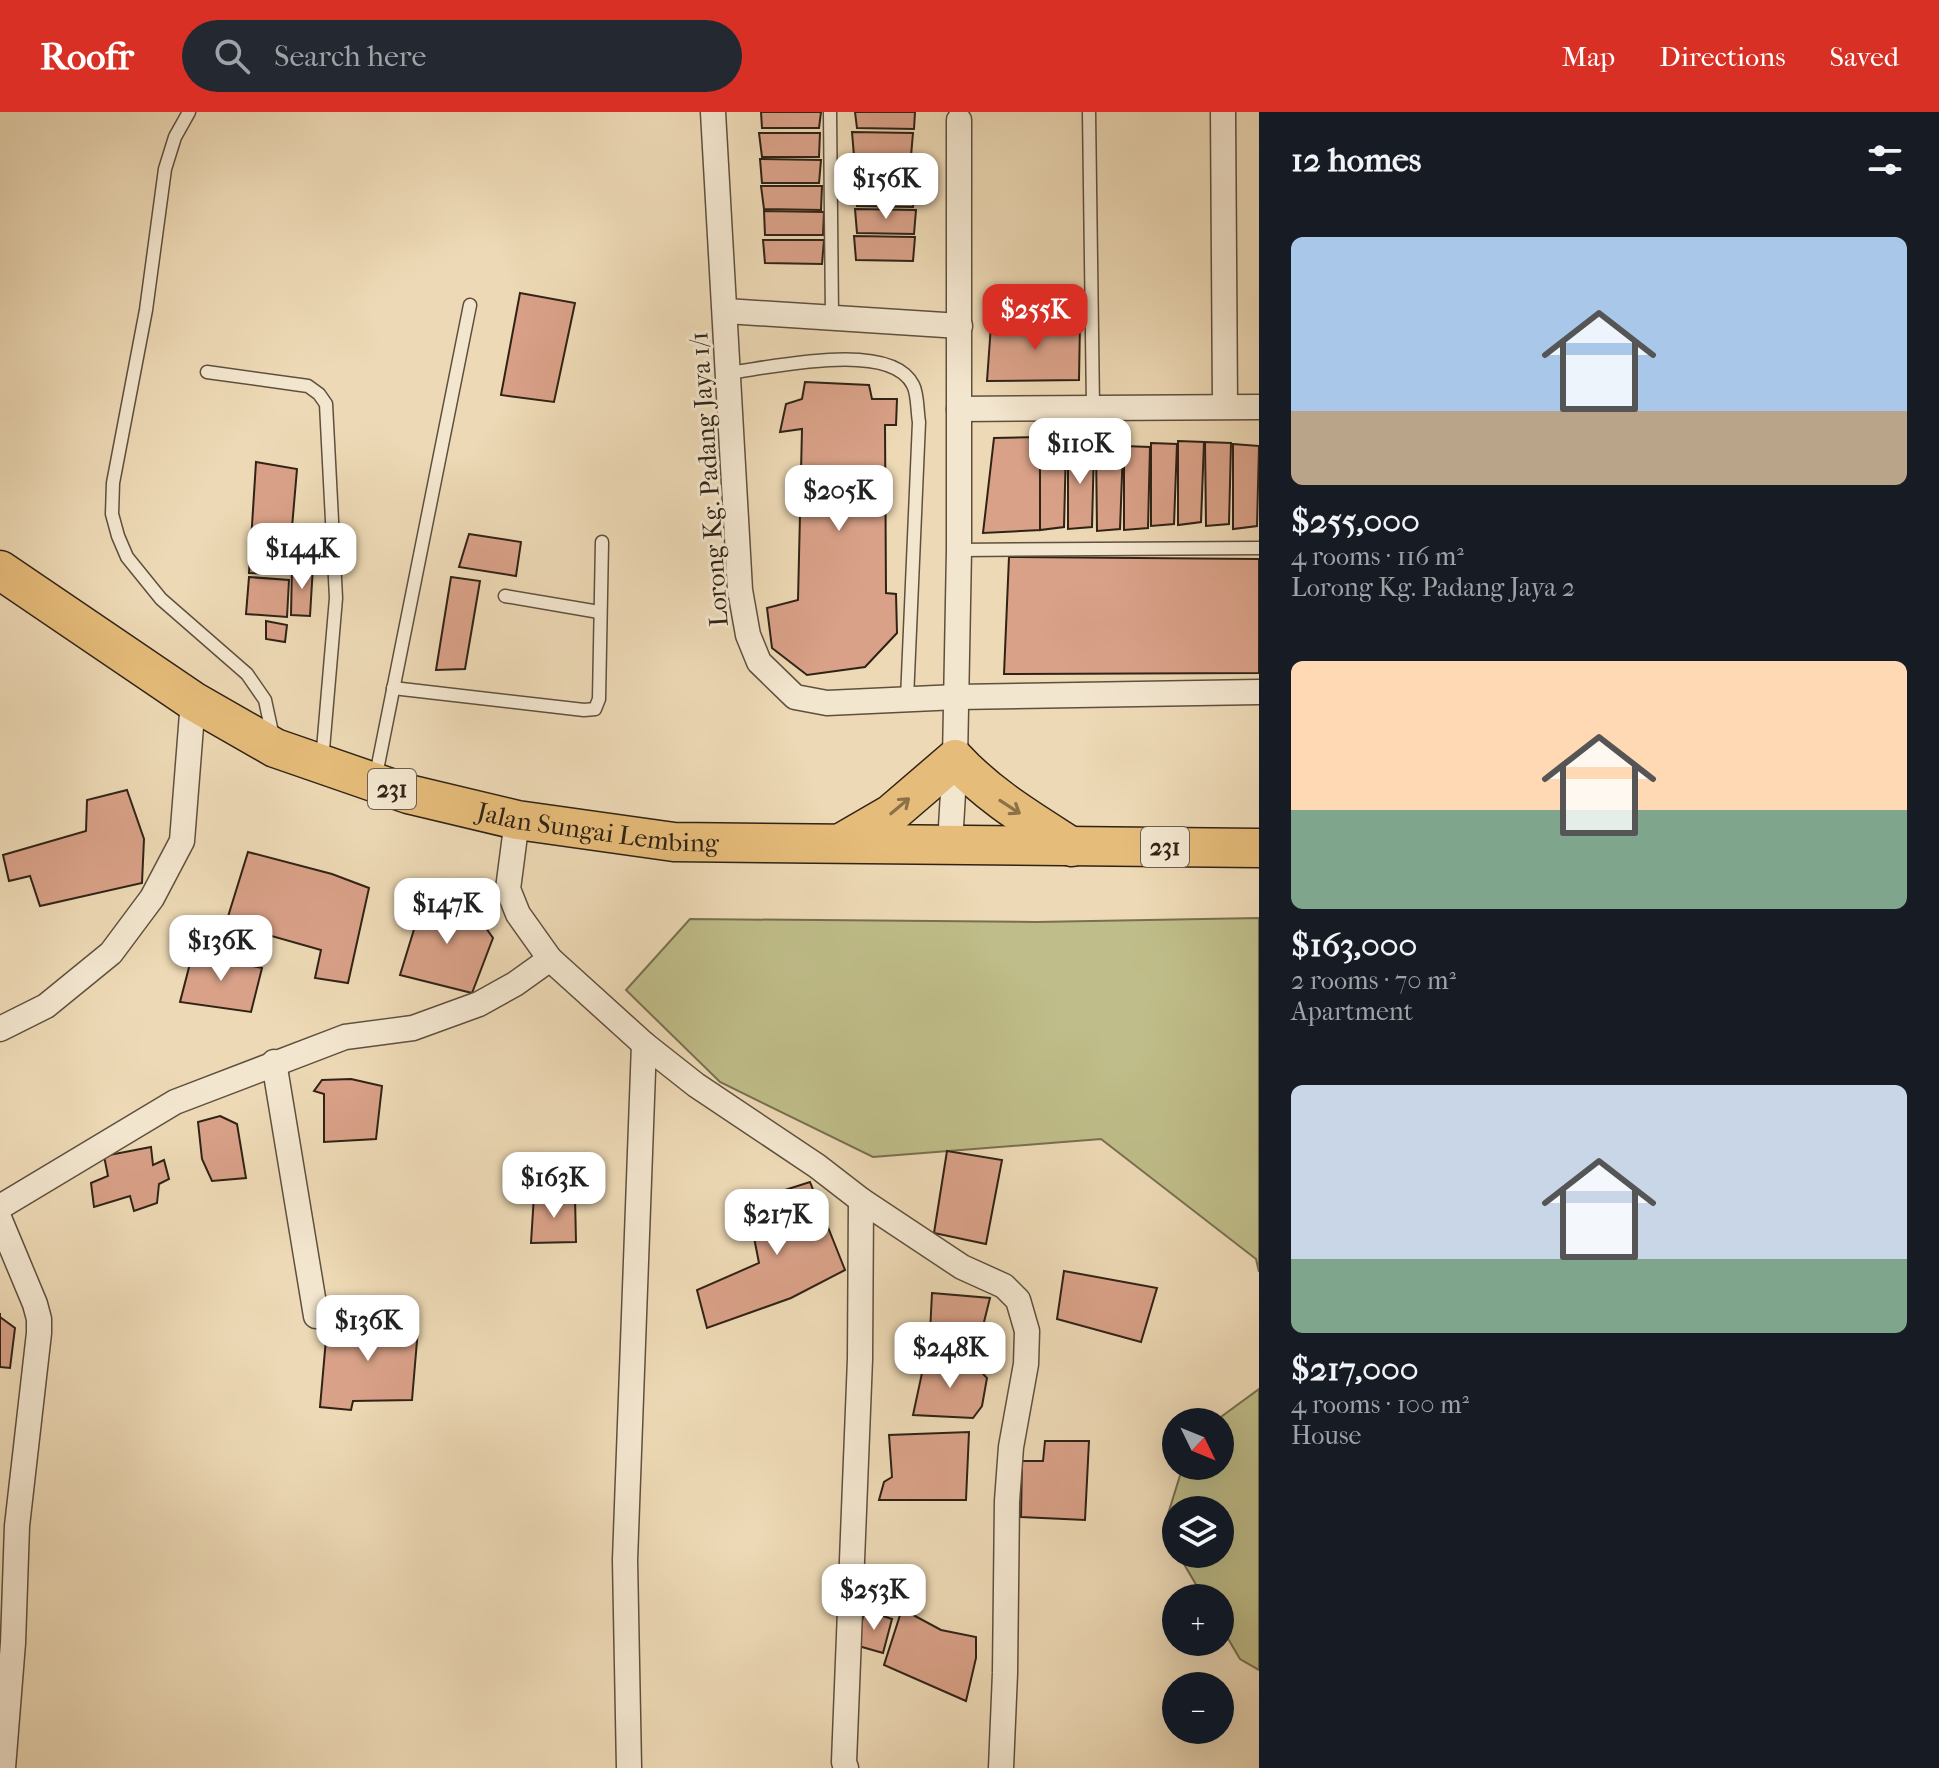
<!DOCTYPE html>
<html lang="en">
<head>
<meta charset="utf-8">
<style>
  :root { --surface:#171b24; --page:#242831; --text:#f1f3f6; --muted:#9ea1a6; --accent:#d93025 }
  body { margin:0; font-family:"IM FELL French Canon",serif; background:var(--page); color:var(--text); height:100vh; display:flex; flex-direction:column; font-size:30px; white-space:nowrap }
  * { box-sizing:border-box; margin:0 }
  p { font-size:26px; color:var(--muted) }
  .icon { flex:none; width:44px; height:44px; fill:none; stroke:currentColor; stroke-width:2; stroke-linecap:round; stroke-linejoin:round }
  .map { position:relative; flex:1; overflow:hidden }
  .side { display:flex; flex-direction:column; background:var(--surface); width:680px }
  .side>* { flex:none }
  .needle { width:52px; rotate:133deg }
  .buttons { position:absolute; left:1162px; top:1296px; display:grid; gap:16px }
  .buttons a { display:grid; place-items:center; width:72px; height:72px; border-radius:50%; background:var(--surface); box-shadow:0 8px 32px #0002; font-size:40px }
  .price { position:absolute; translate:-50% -68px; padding:0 18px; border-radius:16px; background:#fff; color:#222; font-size:26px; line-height:52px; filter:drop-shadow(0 2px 4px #0008) }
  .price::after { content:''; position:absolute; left:50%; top:48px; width:24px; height:18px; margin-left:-12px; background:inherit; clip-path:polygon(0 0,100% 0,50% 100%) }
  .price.on { background:var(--accent); color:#fff }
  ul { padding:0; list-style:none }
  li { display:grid; align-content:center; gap:16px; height:424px; padding:0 32px }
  li span { display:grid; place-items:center; height:248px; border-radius:12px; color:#555 }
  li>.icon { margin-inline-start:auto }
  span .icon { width:144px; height:144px; fill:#fffc; stroke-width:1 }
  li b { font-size:34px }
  h2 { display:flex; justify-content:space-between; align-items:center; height:96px; padding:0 32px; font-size:34px }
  header { display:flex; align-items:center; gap:48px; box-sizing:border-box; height:112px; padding:0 40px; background:var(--accent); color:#fff }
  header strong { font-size:38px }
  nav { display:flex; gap:44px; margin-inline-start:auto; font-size:28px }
  .search { width:560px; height:72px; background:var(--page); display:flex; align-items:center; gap:20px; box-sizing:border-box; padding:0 28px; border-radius:44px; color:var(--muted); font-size:30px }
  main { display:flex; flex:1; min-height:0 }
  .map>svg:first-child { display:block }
  .green { fill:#bfbd89; stroke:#787050; stroke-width:2 }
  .building { fill:#d9a188; stroke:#302316; stroke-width:2 }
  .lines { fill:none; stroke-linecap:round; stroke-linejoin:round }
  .service-casing { stroke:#5f503e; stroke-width:15 }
  .minor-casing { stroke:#5f503e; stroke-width:27 }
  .primary-casing { stroke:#302316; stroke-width:41 }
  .service { stroke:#f3e6cf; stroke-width:12 }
  .minor { stroke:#f3e6cf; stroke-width:24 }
  .primary { stroke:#e6bc7a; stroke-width:38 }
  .oneway { stroke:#8b7048 }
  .labels { text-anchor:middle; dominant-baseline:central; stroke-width:6; stroke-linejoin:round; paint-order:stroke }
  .shield { fill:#f3e6cf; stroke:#6a5e4e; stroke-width:2 }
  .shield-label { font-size:24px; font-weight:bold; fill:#302316 }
  .street-label { font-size:26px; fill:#302316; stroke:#f3e6cf }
</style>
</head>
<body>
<header>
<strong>Roofr</strong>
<div class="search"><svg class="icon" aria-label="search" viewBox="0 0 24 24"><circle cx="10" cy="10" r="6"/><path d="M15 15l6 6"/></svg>Search here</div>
<nav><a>Map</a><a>Directions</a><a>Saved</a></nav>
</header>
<main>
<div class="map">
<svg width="1259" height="1656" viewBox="0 0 1259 1656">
  <rect width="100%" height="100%" fill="#edd9b5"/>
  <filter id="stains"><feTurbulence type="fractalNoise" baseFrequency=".0025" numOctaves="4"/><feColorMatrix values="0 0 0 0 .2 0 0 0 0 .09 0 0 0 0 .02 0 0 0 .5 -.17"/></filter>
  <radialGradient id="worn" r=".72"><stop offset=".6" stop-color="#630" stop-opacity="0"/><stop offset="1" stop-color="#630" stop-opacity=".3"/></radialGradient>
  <g class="green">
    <path d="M1259 806V1160L1256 1147 1101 1027 873 1045 720 970 626 878 690 807 1036 810Z"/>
    <path d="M1259 1277V1558L1240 1547 1220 1513V1486H1204L1178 1442H1220V1398H1176V1439L1163 1418 1183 1354H1220V1310H1214Z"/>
  </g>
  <g class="building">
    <path d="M761 0H821L819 16H762Z"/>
    <path d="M855 0H915L914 17 857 16Z"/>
    <path d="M852 20 913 21 911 44H854Z"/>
    <path d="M759 21H820L819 45H762Z"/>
    <path d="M853 46H914L912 70H855Z"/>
    <path d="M760 47 821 48 819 71H762Z"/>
    <path d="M854 71H916L913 95 857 94Z"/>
    <path d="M761 74H822L821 98 764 97Z"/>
    <path d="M855 97 916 98 914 122 857 121Z"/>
    <path d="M764 99 824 100 823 123H765Z"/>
    <path d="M854 124 915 125 913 149 856 148Z"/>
    <path d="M763 128H824L822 152 765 151Z"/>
    <path d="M1070 180 1071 204 997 207 992 182Z"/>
    <path d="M520 181 575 191 554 290 501 283Z"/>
    <path d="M1080 210 1079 268 987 269 991 213Z"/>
    <path d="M805 270 869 273 872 287H897L896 313H885L886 481 896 482 897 521 865 555 807 563 772 536 767 496 798 488 802 317 780 320 786 292 802 287Z"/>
    <path d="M1040 325V418L983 421 994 326Z"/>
    <path d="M1178 329 1204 330 1201 410 1178 413Z"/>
    <path d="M1205 330 1231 331 1229 412 1206 414Z"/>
    <path d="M1151 331 1177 332 1174 412 1151 414Z"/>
    <path d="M1233 332 1259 334 1257 414 1233 417Z"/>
    <path d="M1040 333 1066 335 1064 415 1040 418Z"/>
    <path d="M1068 333 1094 335 1092 415 1068 417Z"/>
    <path d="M1124 334 1150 335 1148 416 1124 418Z"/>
    <path d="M1096 335 1123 337 1120 417 1097 419Z"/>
    <path d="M256 350 297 357 288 462 249 461Z"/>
    <path d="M469 422 521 430 516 464 459 455Z"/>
    <path d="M1009 445 1259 447V561L1004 562Z"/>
    <path d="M313 454 310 504 291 503 292 455Z"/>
    <path d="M249 465 289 468 287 505 246 502Z"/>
    <path d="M451 465 480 469 465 557 436 558Z"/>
    <path d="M266 509 287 513 285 530 266 527Z"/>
    <path d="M127 678 144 727 142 771 40 794 30 764 9 769 3 743 86 719 87 688Z"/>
    <path d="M248 740 332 762 369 776 348 871 315 866 321 838 226 811Z"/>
    <path d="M424 785 473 798 493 826 472 881 400 863Z"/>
    <path d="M193 840 262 856 251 900 180 890Z"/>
    <path d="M351 967 382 974 376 1027 324 1030V982L314 979 322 968Z"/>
    <path d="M220 1004 237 1012 246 1066 212 1069 202 1047 198 1010Z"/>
    <path d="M151 1035 153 1053 164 1048 169 1067 159 1072 157 1091 134 1099 130 1084 94 1095 91 1071 108 1064 104 1044Z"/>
    <path d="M947 1039 1002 1048 986 1132 934 1121Z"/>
    <path d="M810 1070 845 1158 791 1186 707 1216 697 1178 759 1151 747 1090Z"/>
    <path d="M534 1083 575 1085 576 1130 531 1131Z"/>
    <path d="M1064 1159 1157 1176 1141 1230 1057 1207Z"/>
    <path d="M932 1181 990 1186 977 1238 929 1240Z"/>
    <path d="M340 1198 366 1201 369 1215 418 1217 412 1288 353 1289 351 1298 320 1295 326 1227 334 1229Z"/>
    <path d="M0 1201V1205L15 1216 10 1256 0 1255Z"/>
    <path d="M925 1247 972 1250 987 1266 982 1294 973 1306 913 1303Z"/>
    <path d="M969 1320 966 1388H879L884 1370 892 1365 889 1323Z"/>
    <path d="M1045 1329H1089L1085 1408 1021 1405 1022 1349H1043Z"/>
    <path d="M902 1497 941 1518 976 1525V1546L966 1589 884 1553Z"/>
    <path d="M865 1498 892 1507 883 1541 855 1533Z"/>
  </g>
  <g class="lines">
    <defs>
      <g id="service">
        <path d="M189 0 175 25 165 57 146 198 113 371 112 402 118 424 127 445 161 487 247 562 265 588 273 625"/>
        <path d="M830 0 832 205"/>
        <path d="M1089 0 1093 295"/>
        <path d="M207 260 308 274 319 282 326 292 336 486 322 649"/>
        <path d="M728 261C769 256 891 227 913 273 918 282 917 299 919 310L907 587"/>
        <path d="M959 438 1259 436"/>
        <path d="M505 484 599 500"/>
        <path d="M393 576 584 598 595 597 599 587 602 430"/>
        <path d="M375 668 470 193"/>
      </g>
      <g id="minor">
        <path d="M713 0 740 478 748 523 759 550 795 585 827 591 957 585 1259 580"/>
        <path d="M1223 0 1225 294"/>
        <path d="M726 199 960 214"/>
        <path d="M959 297 1259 295"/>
        <path d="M517 708 508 777 518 802 550 847 644 932 696 973 817 1054 861 1088 962 1155 1004 1174 1018 1188 1027 1219 1026 1252 1011 1335 1007 1389 1005 1561 1001 1656"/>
        <path d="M950 732 955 647 959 438V8"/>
        <path d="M0 917 46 894 111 841 152 786 182 729 193 589"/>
        <path d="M274 950 316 1204"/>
        <path d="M0 1095 175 990 345 925 413 916 479 892 515 872 550 847"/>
        <path d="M0 1108 35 1192 39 1207V1221L17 1414 13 1531 3 1656"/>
        <path d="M629 1656 625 1448 644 932"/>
        <path d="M846 1656 844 1650 860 1247 861 1088"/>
      </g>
      <g id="primary">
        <path id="s1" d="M0 458 193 589 275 636 408 682 517 708 674 730 1259 736"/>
        <path d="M841 731 891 702 955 647C989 684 1030 708 1072 735"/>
      </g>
    </defs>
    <use href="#service" class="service-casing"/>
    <use href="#minor" class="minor-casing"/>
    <use href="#primary" class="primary-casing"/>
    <use href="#service" class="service"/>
    <use href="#minor" class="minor"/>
    <use href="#primary" class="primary"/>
  </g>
  <defs><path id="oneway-shaft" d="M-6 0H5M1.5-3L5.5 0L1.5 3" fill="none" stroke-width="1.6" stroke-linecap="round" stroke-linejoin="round" transform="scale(2)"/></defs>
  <g class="oneway">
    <use href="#oneway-shaft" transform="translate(900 694) rotate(-40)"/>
    <use href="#oneway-shaft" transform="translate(1010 695) rotate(33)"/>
  </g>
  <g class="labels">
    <g class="shield">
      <rect x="368" y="657" width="48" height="40" rx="6"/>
      <rect x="1141" y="715" width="48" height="40" rx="6"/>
    </g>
    <g class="shield-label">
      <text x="392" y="677">231</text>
      <text x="1165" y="735">231</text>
    </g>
    <g class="street-label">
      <text transform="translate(709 367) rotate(-94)">Lorong Kg. Padang Jaya 1/1</text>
      <text stroke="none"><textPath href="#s1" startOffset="662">Jalan Sungai Lembing</textPath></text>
    </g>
  </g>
  <rect width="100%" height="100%" filter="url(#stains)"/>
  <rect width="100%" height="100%" fill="url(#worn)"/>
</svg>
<div class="buttons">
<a><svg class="needle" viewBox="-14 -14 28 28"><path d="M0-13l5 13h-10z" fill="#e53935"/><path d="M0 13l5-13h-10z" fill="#9ea1a6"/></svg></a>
<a><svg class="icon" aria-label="layers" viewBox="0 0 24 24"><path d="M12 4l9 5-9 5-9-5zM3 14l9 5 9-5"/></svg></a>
<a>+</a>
<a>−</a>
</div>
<b class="price" style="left:886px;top:109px">$156K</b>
<b class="price on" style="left:1035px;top:240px">$255K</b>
<b class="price" style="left:1080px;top:374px">$110K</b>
<b class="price" style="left:839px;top:421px">$205K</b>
<b class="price" style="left:302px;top:479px">$144K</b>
<b class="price" style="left:447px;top:834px">$147K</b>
<b class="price" style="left:221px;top:871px">$136K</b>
<b class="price" style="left:554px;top:1108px">$163K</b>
<b class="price" style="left:777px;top:1145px">$217K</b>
<b class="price" style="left:368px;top:1251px">$136K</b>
<b class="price" style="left:950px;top:1278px">$248K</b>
<b class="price" style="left:874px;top:1520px">$253K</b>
</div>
<section class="side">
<h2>12 homes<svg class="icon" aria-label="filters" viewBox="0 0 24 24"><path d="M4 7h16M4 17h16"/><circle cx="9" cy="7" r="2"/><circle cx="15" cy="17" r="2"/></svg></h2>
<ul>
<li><span style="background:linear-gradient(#a9c7e8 70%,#b9a48a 0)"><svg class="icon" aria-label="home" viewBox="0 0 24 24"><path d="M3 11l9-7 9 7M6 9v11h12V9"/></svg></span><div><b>$255,000</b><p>4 rooms · 116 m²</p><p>Lorong Kg. Padang Jaya 2</p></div></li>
<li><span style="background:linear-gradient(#ffd9b3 60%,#7fa58c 0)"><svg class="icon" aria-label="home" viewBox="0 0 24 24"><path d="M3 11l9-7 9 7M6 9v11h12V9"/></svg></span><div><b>$163,000</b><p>2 rooms · 70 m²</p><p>Apartment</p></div></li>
<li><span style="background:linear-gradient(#c9d6e8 70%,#7fa58c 0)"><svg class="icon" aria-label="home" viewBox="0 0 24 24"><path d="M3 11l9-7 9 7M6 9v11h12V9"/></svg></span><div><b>$217,000</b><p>4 rooms · 100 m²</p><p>House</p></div></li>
</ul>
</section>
</main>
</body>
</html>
